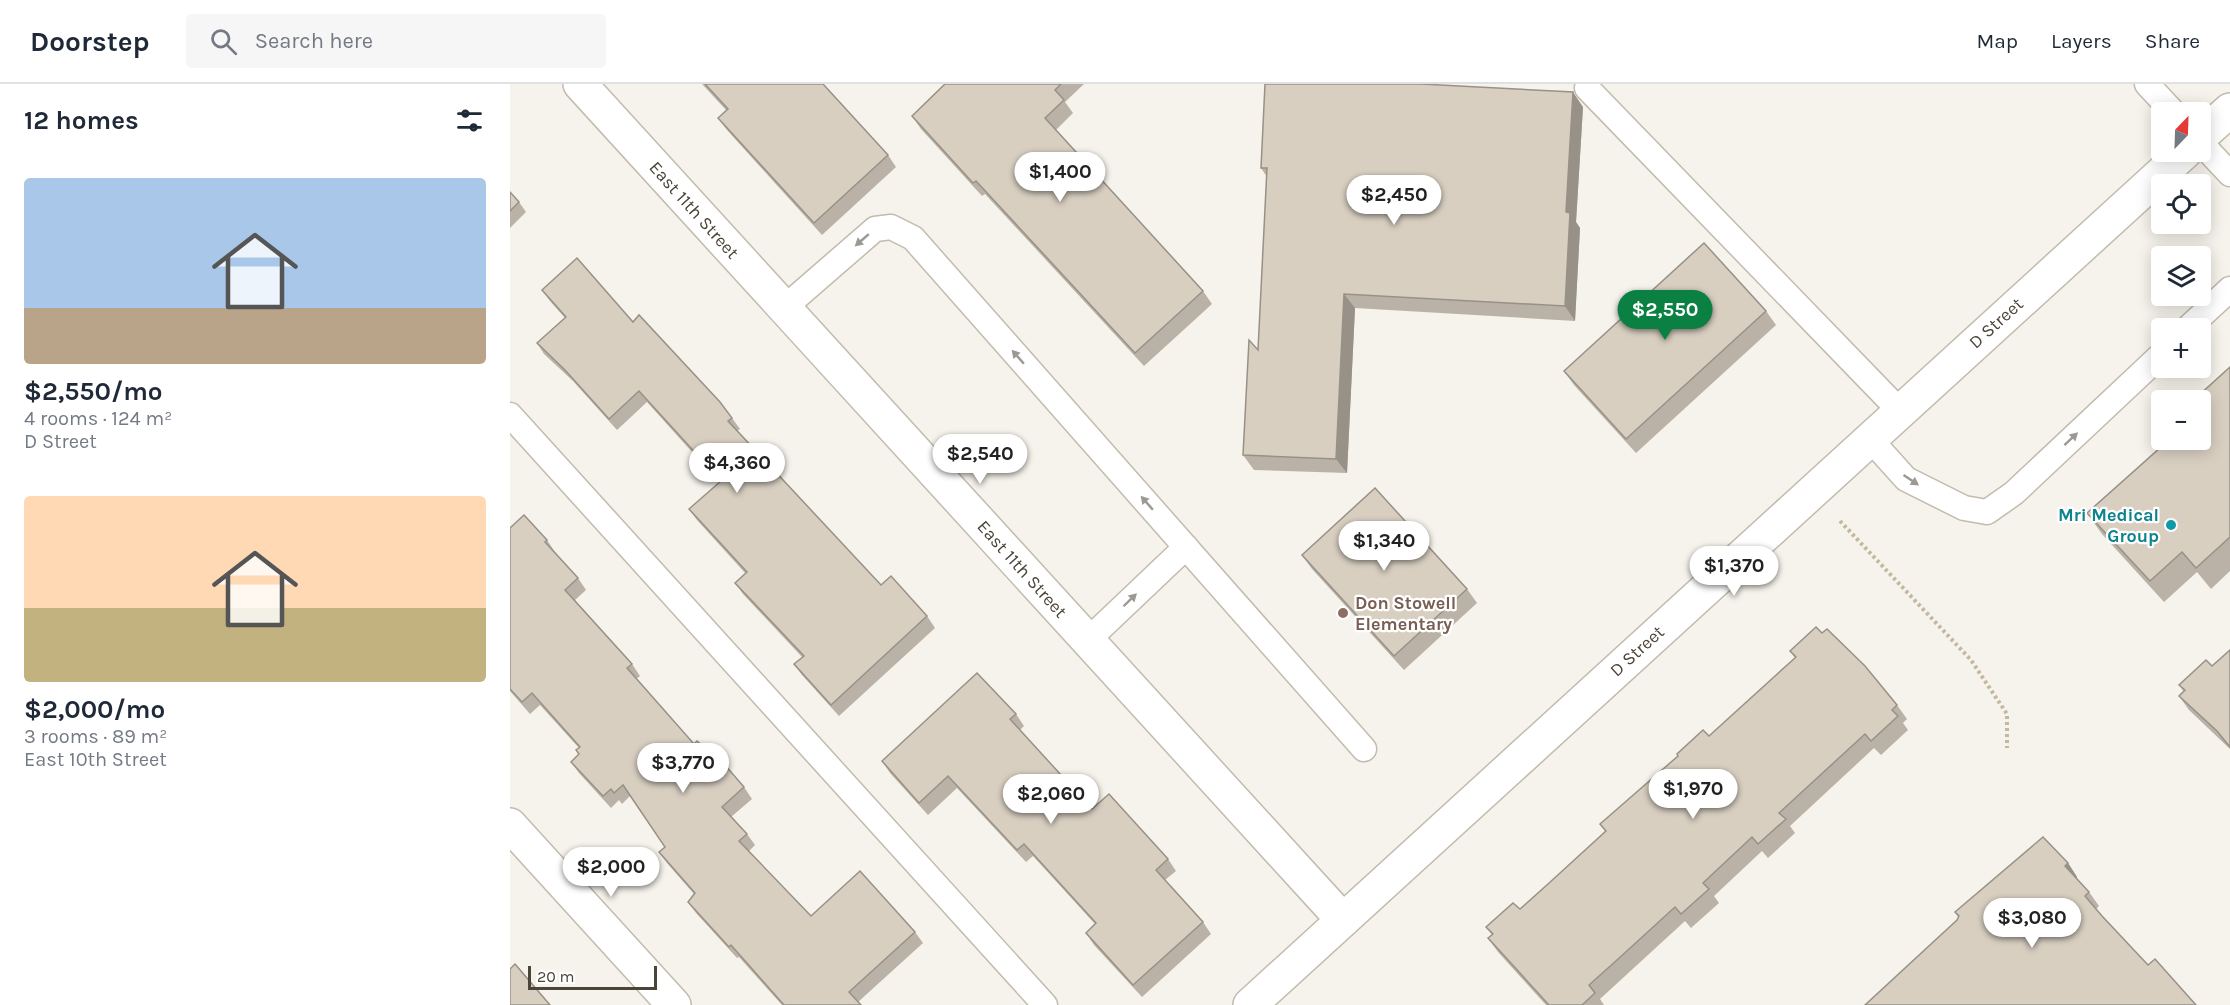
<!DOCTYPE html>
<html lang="en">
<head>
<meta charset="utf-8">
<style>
  :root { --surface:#fff; --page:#f6f6f7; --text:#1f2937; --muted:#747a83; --line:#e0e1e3; --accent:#0b8043 }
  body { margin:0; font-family:Karla,sans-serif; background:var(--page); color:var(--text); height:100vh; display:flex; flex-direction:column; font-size:22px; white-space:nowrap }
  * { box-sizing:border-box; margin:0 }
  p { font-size:20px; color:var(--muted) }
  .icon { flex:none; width:33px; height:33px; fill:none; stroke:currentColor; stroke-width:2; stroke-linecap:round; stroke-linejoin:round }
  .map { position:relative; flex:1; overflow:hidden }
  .sheet { display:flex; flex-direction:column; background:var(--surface); width:510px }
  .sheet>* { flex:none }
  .needle { width:39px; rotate:23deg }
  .controls { position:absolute; left:1641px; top:18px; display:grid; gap:12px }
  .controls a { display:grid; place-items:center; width:60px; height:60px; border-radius:6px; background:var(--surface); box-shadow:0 3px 15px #0003; font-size:30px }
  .scale { position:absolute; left:18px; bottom:15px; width:129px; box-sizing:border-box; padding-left:6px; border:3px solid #4b4439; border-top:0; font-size:16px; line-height:21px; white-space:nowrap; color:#4b4439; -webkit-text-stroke:4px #fff; paint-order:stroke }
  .price { position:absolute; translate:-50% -51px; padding:0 14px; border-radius:21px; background:#fff; color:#222; font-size:20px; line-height:39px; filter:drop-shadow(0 2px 3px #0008) }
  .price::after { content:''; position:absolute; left:50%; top:36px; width:18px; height:14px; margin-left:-9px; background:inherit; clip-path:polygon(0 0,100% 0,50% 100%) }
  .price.active { background:var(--accent); color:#fff }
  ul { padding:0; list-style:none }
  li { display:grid; align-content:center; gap:12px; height:318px; padding:0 24px }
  li span { display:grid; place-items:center; height:186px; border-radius:6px; color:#555 }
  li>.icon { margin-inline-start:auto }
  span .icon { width:108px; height:108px; fill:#fffc; stroke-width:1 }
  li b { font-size:26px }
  h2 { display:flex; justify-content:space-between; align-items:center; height:72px; padding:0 24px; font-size:26px }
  header { display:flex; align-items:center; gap:36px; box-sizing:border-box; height:84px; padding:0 30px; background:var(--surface); border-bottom:2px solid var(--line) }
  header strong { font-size:28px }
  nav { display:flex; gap:33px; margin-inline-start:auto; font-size:21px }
  .search { width:420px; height:54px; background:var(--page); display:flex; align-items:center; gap:15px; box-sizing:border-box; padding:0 21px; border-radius:6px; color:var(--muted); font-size:22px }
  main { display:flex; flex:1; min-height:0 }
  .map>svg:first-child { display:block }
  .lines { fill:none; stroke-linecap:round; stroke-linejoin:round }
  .service-casing { stroke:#c2bbae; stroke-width:27 }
  .minor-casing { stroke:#c2bbae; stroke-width:36 }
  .path { stroke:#c4b79f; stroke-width:4; stroke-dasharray:3 3; stroke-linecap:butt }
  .service { stroke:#fff; stroke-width:24 }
  .minor { stroke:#fff; stroke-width:33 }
  .wall { fill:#bab2a6 }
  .shaded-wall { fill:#979187 }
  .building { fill:#d8cfc1; stroke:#979187; stroke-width:1.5 }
  .oneway { fill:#9c9892 }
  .culture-dot { fill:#0f9aa8; stroke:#fff; stroke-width:2 }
  .education-dot { fill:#8d6e63; stroke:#fff; stroke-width:2 }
  .labels { text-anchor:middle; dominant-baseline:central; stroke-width:4.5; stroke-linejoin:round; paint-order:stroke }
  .street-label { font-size:18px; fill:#4b4439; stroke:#fff }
  .culture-label { font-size:18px; font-weight:bold; fill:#0d838f; stroke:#fff; text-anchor:end }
  .education-label { font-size:18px; font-weight:bold; fill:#785e54; stroke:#fff; text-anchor:start }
</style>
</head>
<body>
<header>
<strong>Doorstep</strong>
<div class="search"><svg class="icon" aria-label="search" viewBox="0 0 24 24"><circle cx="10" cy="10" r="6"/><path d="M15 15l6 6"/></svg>Search here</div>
<nav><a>Map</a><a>Layers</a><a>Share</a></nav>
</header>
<main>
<section class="sheet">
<h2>12 homes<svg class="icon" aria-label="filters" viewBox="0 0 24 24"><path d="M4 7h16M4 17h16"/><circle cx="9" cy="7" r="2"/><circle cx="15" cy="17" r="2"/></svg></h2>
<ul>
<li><span style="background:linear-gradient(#a9c7e8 70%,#b9a48a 0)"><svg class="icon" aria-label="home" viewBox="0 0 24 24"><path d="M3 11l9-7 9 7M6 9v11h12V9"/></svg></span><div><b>$2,550/mo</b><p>4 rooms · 124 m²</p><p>D Street</p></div></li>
<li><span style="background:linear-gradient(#ffd9b3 60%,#c2b280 0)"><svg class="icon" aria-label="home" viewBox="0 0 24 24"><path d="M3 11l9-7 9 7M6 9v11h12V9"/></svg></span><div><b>$2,000/mo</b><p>3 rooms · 89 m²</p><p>East 10th Street</p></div></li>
</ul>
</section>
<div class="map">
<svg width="1720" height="921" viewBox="0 0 1720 921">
  <rect width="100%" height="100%" fill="#f6f3ec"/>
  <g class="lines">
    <defs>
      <g id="service">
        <path d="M1637 0 1663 28"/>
        <path d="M1077 4 1390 327"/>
        <path d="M1690 58 1720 90"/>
        <path d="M274 224 365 145 381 143 403 154 854 665"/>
        <path d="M1678 244 1720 205"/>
        <path d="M0 331 535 921"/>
        <path d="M1360 355 1396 395 1454 424 1477 428 1504 409 1652 270"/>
        <path d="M577 557 676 463"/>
      </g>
      <g id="minor">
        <path d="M70 0 833 836"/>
        <path d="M1690 53 1720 26"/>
        <path d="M0 741 164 921"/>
        <path d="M740 921 1675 68"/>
      </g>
    </defs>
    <use href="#service" class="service-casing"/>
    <use href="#minor" class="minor-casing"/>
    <path class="path" d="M1330 437 1461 576 1497 630V664"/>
    <use href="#service" class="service"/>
    <use href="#minor" class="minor"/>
  </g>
  <g class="wall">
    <path d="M192 0H313L378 71 386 83 312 151 217 46 208 34 216 26Z"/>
    <path d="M435 0H574L555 18 563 29 546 46 693 207 702 220 634 282 475 110 472 112 411 45 402 32Z"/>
    <path d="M1073 23 1066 138 1070 144 1065 237 845 224 837 389 744 386 733 371 748 266 757 93 751 84Z"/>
    <path d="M0 108 9 118 16 128 0 144Z"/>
    <path d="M32 206 123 238 222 334 230 345 227 347 371 501 417 532 425 544 329 632 292 591 284 580 292 573 233 510 225 499 236 490 187 436 179 425 209 398 137 318 107 346 63 297 34 270 27 259 55 234 40 217Z"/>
    <path d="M1256 227 1266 241 1126 369 1064 301 1054 287Z"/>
    <path d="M1720 283V487L1701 505 1687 488 1654 518 1592 450 1577 429 1695 322 1688 312Z"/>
    <path d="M0 444 37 456 45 468 68 494 76 506 65 516 122 580 130 592 126 595 184 660 234 703 242 715 221 733 237 750 245 761 239 767 301 832 405 848 413 859 348 918 351 921H272L229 873 227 874 186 829 178 818 184 810 157 779 149 768 155 763 120 712 112 720 109 716 101 724 69 689 61 678 69 670V664L30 621 20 630 0 607Z"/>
    <path d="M792 471 957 505 967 519 894 586 802 485Z"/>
    <path d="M1720 566V665L1679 626 1669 612 1674 608 1669 601 1702 582Z"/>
    <path d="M1280 567 1387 621 1397 635 1393 639 1398 646 1371 671 1364 664 1280 742 1285 749 1258 774 1252 767 1204 812 1209 819 1181 844 1175 837 1090 915 1094 921H1036L988 868 978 854 982 851 976 843 1010 825 1038 800 1095 747 1090 740 1199 652 1285 574Z"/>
    <path d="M506 630 514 642 510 646 582 725 658 775 666 787 655 796 693 838 701 850 632 913 584 861 576 849 585 840 523 772 516 778 447 704 418 731 380 689 372 677Z"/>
    <path d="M1558 779 1567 793 1566 795 1579 808 1589 822 1586 825 1638 881 1686 921 1447 836 1448 833 1445 828Z"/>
  </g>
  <g class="shaded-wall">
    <path d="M1063 8 1073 23 1066 138 1070 144 1065 237 1055 222 1056 128Z"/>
    <path d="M834 210 845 224 837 389 826 375Z"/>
    <path d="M1558 779 1567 793 1565 796 1555 782Z"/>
  </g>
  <g class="building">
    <path d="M195 0H313L378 71 304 139 208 34 218 25Z"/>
    <path d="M435 0H551L545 6 554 16 535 34 693 207 625 269 466 97 463 99 402 32Z"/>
    <path d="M755 0H911L1063 8 1056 128 1060 129 1055 222 834 210 826 375 733 371 739 256 748 266 757 84H751Z"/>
    <path d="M0 108 9 118 0 127Z"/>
    <path d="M1194 159 1256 227 1116 355 1054 287Z"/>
    <path d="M67 174 123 238 129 231 210 318 222 334 218 337 371 501 381 492 417 532 321 621 284 580 294 572 225 499 237 488 179 425 211 397 129 307 99 335 55 286 27 259 56 233 32 206Z"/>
    <path d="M1720 283V453L1686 484 1672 468 1640 497 1577 429 1659 356H1690V327L1697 321 1688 312Z"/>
    <path d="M865 404 957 505 884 572 792 471Z"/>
    <path d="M14 431 37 456 35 458 68 494 55 506 122 580 117 584 184 660 187 657 214 680 234 703 212 723 237 750 229 757 301 832 350 787 405 848 339 908 351 921H274L221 861 219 863 178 818 185 809 149 768 155 763 113 701 104 709 101 705 93 712 61 678 69 670 66 666 70 663 22 609 12 618 0 605V444Z"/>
    <path d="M1306 543 1312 549 1317 545 1355 582 1387 621 1382 626 1388 632 1361 657 1355 650 1269 729 1276 735 1248 760 1242 753 1193 799 1199 805 1171 830 1165 823 1107 876 1079 901 1085 909 1072 921H1039L978 854 983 850 976 843 1003 819 1010 825 1038 800 1096 747 1090 740 1168 672 1167 670 1193 646 1199 652 1286 573 1280 567Z"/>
    <path d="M1720 566V663L1707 647 1669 612 1675 606 1669 601 1696 576 1702 582Z"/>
    <path d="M467 589 506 630 500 635 582 725 599 710 658 775 646 786 693 838 623 901 576 849 586 839 514 760 507 766 438 692 409 719 372 677Z"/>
    <path d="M1533 753 1558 779 1555 782 1579 808 1575 812 1592 832 1638 881 1645 875 1686 921H1355L1447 836 1449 832 1445 828Z"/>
    <path d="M5 880 40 921H0V885Z"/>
  </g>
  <defs><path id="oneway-solid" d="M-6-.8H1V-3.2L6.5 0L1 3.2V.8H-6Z" transform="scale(1.5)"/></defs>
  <g class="oneway">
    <use href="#oneway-solid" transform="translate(352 156) rotate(139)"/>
    <use href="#oneway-solid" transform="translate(508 273) rotate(-131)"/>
    <use href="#oneway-solid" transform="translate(1561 355) rotate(-43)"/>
    <use href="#oneway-solid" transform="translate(1401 396) rotate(34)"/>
    <use href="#oneway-solid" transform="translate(637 419) rotate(-131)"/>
    <use href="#oneway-solid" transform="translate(620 516) rotate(-44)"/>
  </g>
  <circle class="culture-dot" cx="1661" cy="441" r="6"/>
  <circle class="education-dot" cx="833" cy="529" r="6"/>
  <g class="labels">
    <g class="street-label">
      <text transform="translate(184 126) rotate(48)">East 11th Street</text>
      <text transform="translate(1486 239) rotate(-42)">D Street</text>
      <text transform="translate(512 485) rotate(48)">East 11th Street</text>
      <text transform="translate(1127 567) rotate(-42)">D Street</text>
    </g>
    <g class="culture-label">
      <text x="1649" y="431">Mri Medical<tspan x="1649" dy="21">Group</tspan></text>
    </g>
    <g class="education-label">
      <text x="845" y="519">Don Stowell<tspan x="845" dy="21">Elementary</tspan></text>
    </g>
  </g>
</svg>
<div class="controls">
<a><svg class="needle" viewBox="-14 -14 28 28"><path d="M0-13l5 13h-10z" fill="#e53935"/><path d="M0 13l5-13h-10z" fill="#747a83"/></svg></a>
<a><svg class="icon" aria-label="locate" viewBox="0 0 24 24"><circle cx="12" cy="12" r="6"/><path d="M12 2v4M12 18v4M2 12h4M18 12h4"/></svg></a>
<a><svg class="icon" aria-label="layers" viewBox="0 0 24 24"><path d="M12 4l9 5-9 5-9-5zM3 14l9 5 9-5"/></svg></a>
<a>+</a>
<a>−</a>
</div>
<div class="scale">20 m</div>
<b class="price" style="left:550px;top:119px">$1,400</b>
<b class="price" style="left:884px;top:142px">$2,450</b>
<b class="price active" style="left:1155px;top:257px">$2,550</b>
<b class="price" style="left:470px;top:401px">$2,540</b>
<b class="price" style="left:227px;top:410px">$4,360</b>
<b class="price" style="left:874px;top:488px">$1,340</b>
<b class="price" style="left:1224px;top:513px">$1,370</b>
<b class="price" style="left:173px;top:710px">$3,770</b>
<b class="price" style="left:1183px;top:736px">$1,970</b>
<b class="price" style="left:541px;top:741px">$2,060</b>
<b class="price" style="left:101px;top:814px">$2,000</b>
<b class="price" style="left:1522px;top:865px">$3,080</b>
</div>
</main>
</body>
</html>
